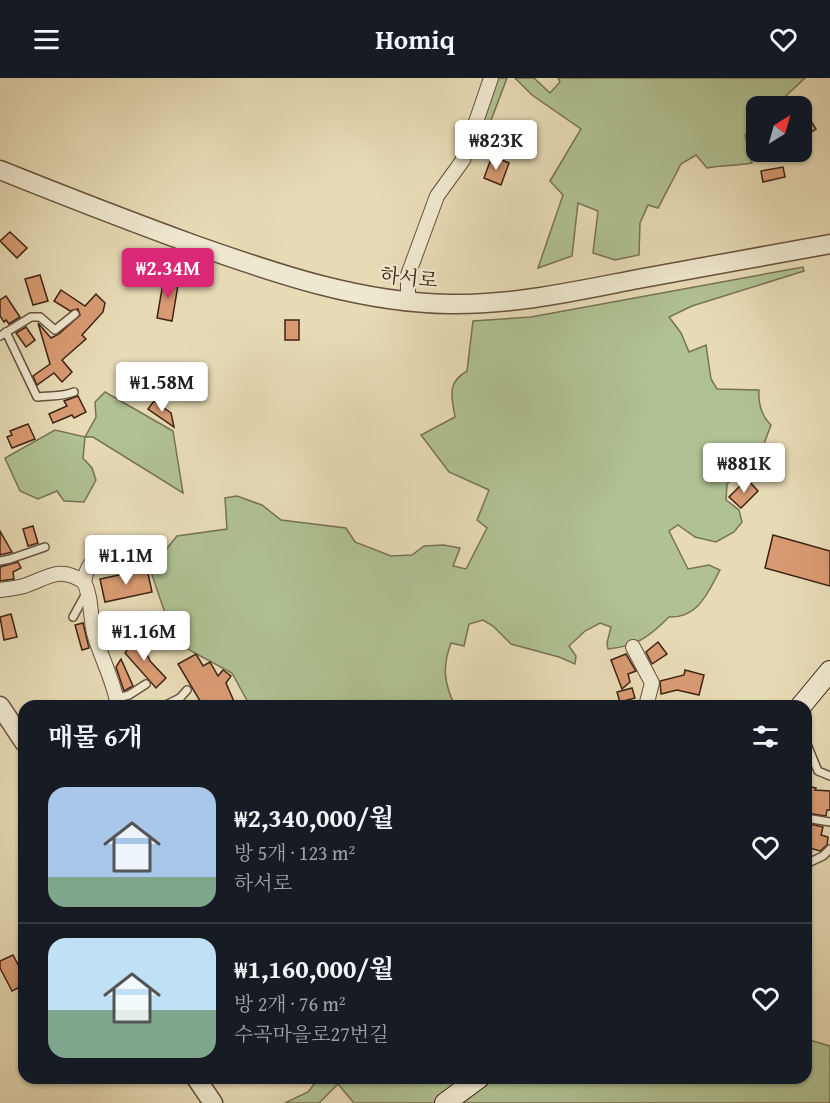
<!DOCTYPE html>
<html lang="ko">
<head>
<meta charset="utf-8">
<style>
  :root { --surface:#171b24; --page:#242831; --text:#f1f3f6; --muted:#9ea1a6; --line:#363941; --accent:#db2777 }
  body { margin:0; font-family:"Gentium Book Plus","Noto Serif KR",serif; background:var(--page); color:var(--text); height:100vh; display:flex; flex-direction:column; font-size:22px; white-space:nowrap }
  * { box-sizing:border-box; margin:0 }
  p { font-size:20px; color:var(--muted) }
  .icon { flex:none; width:33px; height:33px; fill:none; stroke:currentColor; stroke-width:2; stroke-linecap:round; stroke-linejoin:round }
  .map { position:relative; flex:1; overflow:hidden }
  .side { position:absolute; left:18px; top:622px; width:794px; height:384px; display:flex; flex-direction:column; background:var(--surface); border-radius:18px; box-shadow:0 2px 4px #0004 }
  .side>* { flex:none }
  .needle { width:39px; rotate:37deg }
  .buttons { position:absolute; left:746px; top:18px; display:grid; gap:12px }
  .buttons a { display:grid; place-items:center; width:66px; height:66px; border-radius:12px; background:var(--surface); box-shadow:0 2px 4px #0004; font-size:30px }
  .price { position:absolute; translate:-50% -51px; padding:0 14px; border-radius:6px; background:#fff; color:#222; font-size:20px; line-height:39px; filter:drop-shadow(0 2px 3px #0008) }
  .price::after { content:''; position:absolute; left:50%; top:36px; width:18px; height:14px; margin-left:-9px; background:inherit; clip-path:polygon(0 0,100% 0,50% 100%) }
  .price.selected { background:var(--accent); color:#fff }
  ul { padding:0; list-style:none }
  li { display:flex; align-items:center; gap:18px; height:150px; padding:0 30px }
  li+li { border-top:2px solid var(--line) }
  li span { display:grid; place-items:center; flex:none; width:168px; height:120px; border-radius:18px; color:#555 }
  li>.icon { margin-inline-start:auto }
  span .icon { width:72px; height:72px; fill:#fffc; stroke-width:1 }
  li b { font-size:26px }
  h2 { display:flex; justify-content:space-between; align-items:center; height:72px; padding:0 30px; font-size:26px }
  header { display:flex; justify-content:space-between; align-items:center; height:78px; padding:0 30px; background:var(--surface); font-size:27px; font-weight:700 }
  .map>svg:first-child { display:block }
  .green { fill:#b0c192; stroke:#777254; stroke-width:1.5 }
  .building { fill:#d99b73; stroke:#3e2315; stroke-width:1.5 }
  .lines { fill:none; stroke-linecap:round; stroke-linejoin:round }
  .service-casing { stroke:#68513d; stroke-width:10 }
  .minor-casing { stroke:#68513d; stroke-width:16 }
  .tertiary-casing { stroke:#68513d; stroke-width:21 }
  .secondary-casing { stroke:#3e2315; stroke-width:22 }
  .service { stroke:#efe8d0; stroke-width:7 }
  .minor { stroke:#efe8d0; stroke-width:14 }
  .tertiary { stroke:#efe8d0; stroke-width:18 }
  .secondary { stroke:#efe8d0; stroke-width:20 }
  .labels { text-anchor:middle; dominant-baseline:central; stroke-width:4.5; stroke-linejoin:round; paint-order:stroke }
  .street-label { font-size:20px; fill:#3e2315; stroke:#efe8d0 }
</style>
</head>
<body>
<header><svg class="icon" aria-label="menu" viewBox="0 0 24 24"><path d="M4 6h16M4 12h16M4 18h16"/></svg>Homiq<svg class="icon" aria-label="heart" viewBox="0 0 24 24"><path d="M12 20l-8-8c-3-5 5-10 8-4 3-6 11-1 8 4z"/></svg></header>
<div class="map">
<svg width="830" height="1025" viewBox="0 0 830 1025">
  <rect width="100%" height="100%" fill="#e7dbb6"/>
  <filter id="stains"><feTurbulence type="fractalNoise" baseFrequency=".00333" numOctaves="4"/><feColorMatrix values="0 0 0 0 .2 0 0 0 0 .09 0 0 0 0 .02 0 0 0 .5 -.17"/></filter>
  <radialGradient id="worn" r=".72"><stop offset=".6" stop-color="#630" stop-opacity="0"/><stop offset="1" stop-color="#630" stop-opacity=".3"/></radialGradient>
  <g class="green">
    <path d="M497 0H507L481 69 471 73Z"/>
    <path d="M515 0H534L550 15 560 4 558 0H805L775 28H756V47L745 57 752 85C736 88 722 87 707 90L696 77 681 86 658 130 648 127 640 145 639 177 615 182 593 175 598 133 578 125 572 178 538 190 563 117 550 103 581 51 532 17Z"/>
    <path d="M803 189 804 193 692 228 669 239 681 255 689 274 706 267 711 301 717 311 759 312C758 326 761 337 771 347L753 395H739L727 406 726 422 739 432 742 444 734 454 716 464 695 459 678 447 669 453 688 491 709 487 720 492C708 514 699 540 669 539 649 559 637 568 608 571L607 565 611 549 600 545 585 553 569 568 576 578 575 586 559 579 511 566 493 548 483 542 469 546 464 568 451 565C442 589 444 605 455 628H250L232 595 180 567 170 550 150 491 177 458 227 451 225 420 237 418 262 427 281 442 346 450 355 464 391 478 412 477 424 468 444 467 460 470 453 488 466 491 487 450 477 442 489 412 449 394 421 357 455 339C452 319 446 305 467 293L473 243 531 239Z"/>
    <path d="M105 314 173 353 183 415 93 359H85L83 380 92 390 96 402 84 424 64 423 57 413 38 421 20 413 5 380 55 352 85 359 96 339 95 324Z"/>
    <path d="M806 961 830 968V1025H457L491 1001 806 1000Z"/>
    <path d="M318 1001H463L434 1025H354L338 1006 319 1025H285L308 1014Z"/>
  </g>
  <g class="building">
    <path d="M807 37 816 51 801 61V41Z"/>
    <path d="M492 78 509 85 501 107 484 100Z"/>
    <path d="M783 89 785 99 763 104 761 93Z"/>
    <path d="M10 154 27 170 17 180 0 163Z"/>
    <path d="M40 197 48 223 33 227 25 201Z"/>
    <path d="M164 199 179 201 172 243 157 240Z"/>
    <path d="M61 212 85 228 96 216 105 225 103 234 82 257 86 261 62 282 72 294 62 304 54 295 37 307 33 298 50 286 38 245 51 260 59 256 80 237 78 231 70 233 54 223Z"/>
    <path d="M6 218 20 239 9 246 6 242 4 244 0 238V222Z"/>
    <rect x="285" y="242" width="14" height="20"/>
    <path d="M26 249 35 262 26 269 16 255Z"/>
    <path d="M78 318 86 334 74 340 72 337 53 345 49 336 67 328 64 323Z"/>
    <path d="M154 323 171 335 174 349 148 331Z"/>
    <path d="M28 346 35 361 12 370 7 359 12 357 10 353Z"/>
    <path d="M747 401 758 413 741 430 729 419Z"/>
    <path d="M33 448 38 465 28 468 23 451Z"/>
    <path d="M0 453 12 474 0 477Z"/>
    <path d="M773 457 830 473V508L765 490Z"/>
    <path d="M18 484 21 490 13 494 14 501 0 503V489Z"/>
    <path d="M147 491 152 514 105 524 100 501Z"/>
    <path d="M11 536 17 559 4 562 0 539Z"/>
    <path d="M83 545 89 570 82 572 75 547Z"/>
    <path d="M138 556 150 583 166 600 156 610 125 575Z"/>
    <path d="M658 564 667 576 652 586 646 574Z"/>
    <path d="M196 576 203 588 210 584 218 598 223 592 231 598 226 605 236 628H203L178 586Z"/>
    <path d="M626 576 636 593 628 596 630 604 622 611 611 582Z"/>
    <path d="M121 581 133 608 124 613 116 589Z"/>
    <path d="M685 592 704 597 699 617 677 612 661 616 660 603 684 597Z"/>
    <path d="M632 610 635 620 620 624 617 614Z"/>
    <path d="M806 708 816 710 815 712 830 713V732H827L826 738 806 735Z"/>
    <path d="M810 746 823 749 821 757 828 759 827 767 820 773 806 769Z"/>
    <path d="M13 877 24 898V907L12 913 0 890V883Z"/>
  </g>
  <g class="lines">
    <defs>
      <g id="service">
        <path d="M6 254 37 319C51 317 62 319 74 314"/>
        <path d="M0 258 31 239H40L55 252 75 236"/>
        <path d="M0 483 10 481 45 469"/>
        <path d="M73 539 84 519H89"/>
        <path d="M117 620 129 617 146 606"/>
        <path d="M143 628H153"/>
        <path d="M164 628 180 620 187 612"/>
        <path d="M806 664 818 693 830 698"/>
        <path d="M806 740 830 744"/>
        <path d="M808 785 823 778 830 771"/>
      </g>
      <g id="minor">
        <path d="M408 224V197L437 118 463 82 491 0"/>
        <path d="M84 504C88 476 105 476 130 476"/>
        <path d="M0 512C8 511 17 510 24 508 48 500 59 487 84 504 92 520 90 539 94 555 101 580 114 603 118 628"/>
        <path d="M633 569 652 605 646 628"/>
      </g>
      <g id="tertiary">
        <path d="M0 92C65 118 129 143 195 167 277 196 362 225 450 226 514 227 576 213 638 201 702 189 766 178 830 166"/>
        <path d="M0 628 24 664"/>
        <path d="M196 1000 213 1025"/>
      </g>
      <g id="secondary">
        <path d="M801 628 830 593"/>
        <path d="M445 1025 479 1000"/>
      </g>
    </defs>
    <use href="#service" class="service-casing"/>
    <use href="#minor" class="minor-casing"/>
    <use href="#tertiary" class="tertiary-casing"/>
    <use href="#secondary" class="secondary-casing"/>
    <use href="#service" class="service"/>
    <use href="#minor" class="minor"/>
    <use href="#tertiary" class="tertiary"/>
    <use href="#secondary" class="secondary"/>
  </g>
  <g class="labels">
    <g class="street-label">
      <text transform="translate(409 199) rotate(6)">하서로</text>
    </g>
  </g>
  <rect width="100%" height="100%" filter="url(#stains)"/>
  <rect width="100%" height="100%" fill="url(#worn)"/>
</svg>
<div class="buttons">
<a><svg class="needle" viewBox="-14 -14 28 28"><path d="M0-13l5 13h-10z" fill="#e53935"/><path d="M0 13l5-13h-10z" fill="#9ea1a6"/></svg></a>
</div>
<b class="price" style="left:496px;top:93px">₩823K</b>
<b class="price selected" style="left:168px;top:221px">₩2.34M</b>
<b class="price" style="left:162px;top:335px">₩1.58M</b>
<b class="price" style="left:744px;top:416px">₩881K</b>
<b class="price" style="left:126px;top:508px">₩1.1M</b>
<b class="price" style="left:144px;top:584px">₩1.16M</b>
<section class="side">
<h2>매물 6개<svg class="icon" aria-label="filters" viewBox="0 0 24 24"><path d="M4 7h16M4 17h16"/><circle cx="9" cy="7" r="2"/><circle cx="15" cy="17" r="2"/></svg></h2>
<ul>
<li><span style="background:linear-gradient(#a9c7e8 75%,#7fa58c 0)"><svg class="icon" aria-label="home" viewBox="0 0 24 24"><path d="M3 11l9-7 9 7M6 9v11h12V9"/></svg></span><div><b>₩2,340,000/월</b><p>방 5개 · 123 m²</p><p>하서로</p></div><svg class="icon" aria-label="heart" viewBox="0 0 24 24"><path d="M12 20l-8-8c-3-5 5-10 8-4 3-6 11-1 8 4z"/></svg></li>
<li><span style="background:linear-gradient(#bfe0f5 60%,#7fa58c 0)"><svg class="icon" aria-label="home" viewBox="0 0 24 24"><path d="M3 11l9-7 9 7M6 9v11h12V9"/></svg></span><div><b>₩1,160,000/월</b><p>방 2개 · 76 m²</p><p>수곡마을로27번길</p></div><svg class="icon" aria-label="heart" viewBox="0 0 24 24"><path d="M12 20l-8-8c-3-5 5-10 8-4 3-6 11-1 8 4z"/></svg></li>
</ul>
</section>
</div>
</body>
</html>
